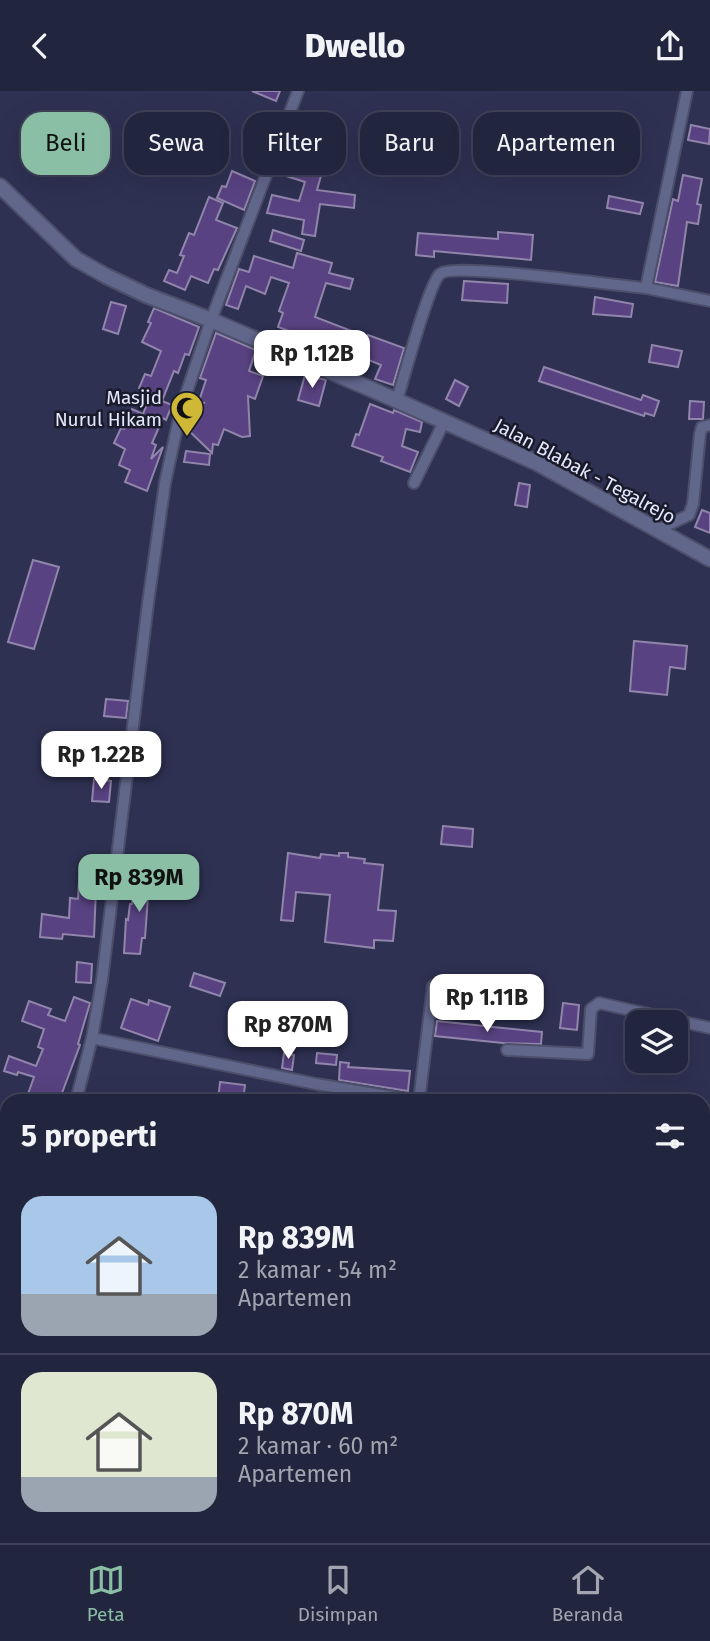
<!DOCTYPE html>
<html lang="id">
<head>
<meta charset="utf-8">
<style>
  :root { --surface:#22253e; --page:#2a2d45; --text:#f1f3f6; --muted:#a2a5b0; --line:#3f4258; --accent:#8abfa5 }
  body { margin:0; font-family:"Fira Sans",sans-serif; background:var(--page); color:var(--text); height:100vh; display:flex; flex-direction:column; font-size:26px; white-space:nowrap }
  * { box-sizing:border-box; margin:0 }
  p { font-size:23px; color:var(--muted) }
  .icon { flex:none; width:38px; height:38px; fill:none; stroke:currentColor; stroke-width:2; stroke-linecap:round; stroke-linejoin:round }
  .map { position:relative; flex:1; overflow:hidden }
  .details { position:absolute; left:0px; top:1003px; width:710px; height:450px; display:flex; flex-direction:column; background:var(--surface); border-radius:21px 21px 0 0; box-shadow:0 7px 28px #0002,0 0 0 2px var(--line) }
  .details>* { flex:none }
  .top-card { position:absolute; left:21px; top:21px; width:668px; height:63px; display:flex; gap:14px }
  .fabs { position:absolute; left:625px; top:919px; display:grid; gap:14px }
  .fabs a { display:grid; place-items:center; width:63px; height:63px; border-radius:14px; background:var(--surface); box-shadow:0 7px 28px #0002,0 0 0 2px var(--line); font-size:35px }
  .price { position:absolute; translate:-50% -60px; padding:0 16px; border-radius:14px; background:#fff; color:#222; font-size:23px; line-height:46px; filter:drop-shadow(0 2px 4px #0008) }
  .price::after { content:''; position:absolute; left:50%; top:42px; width:21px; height:16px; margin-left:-10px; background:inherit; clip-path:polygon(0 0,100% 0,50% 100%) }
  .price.on { background:var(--accent); color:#111 }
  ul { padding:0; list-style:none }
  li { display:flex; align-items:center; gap:21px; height:175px; padding:0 21px }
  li+li { border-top:2px solid var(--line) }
  li span { display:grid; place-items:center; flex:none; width:196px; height:140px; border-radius:21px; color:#555 }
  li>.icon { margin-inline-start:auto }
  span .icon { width:84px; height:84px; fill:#fffc; stroke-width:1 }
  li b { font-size:30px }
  h2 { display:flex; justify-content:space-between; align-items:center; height:84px; padding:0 21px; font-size:30px }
  .tag { padding:0 24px; border-radius:21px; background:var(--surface); box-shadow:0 7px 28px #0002,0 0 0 2px var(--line); font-size:24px; line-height:63px }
  .tag.on { background:var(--accent); color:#111 }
  header { display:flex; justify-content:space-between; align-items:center; height:91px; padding:0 21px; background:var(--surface); font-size:32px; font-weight:800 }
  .tab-bar { display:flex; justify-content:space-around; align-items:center; height:98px; border-top:2px solid var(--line); background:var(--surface); font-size:19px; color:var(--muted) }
  .tab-bar a { display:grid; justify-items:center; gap:4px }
  .tab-bar .on { color:var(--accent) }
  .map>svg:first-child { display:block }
  .building { fill:#584281; stroke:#9185ac; stroke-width:2 }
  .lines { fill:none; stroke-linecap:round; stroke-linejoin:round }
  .minor-casing { stroke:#4c4e6a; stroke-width:14 }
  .tertiary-casing { stroke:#4c4e6a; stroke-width:18 }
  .minor { stroke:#61668b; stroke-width:10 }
  .tertiary { stroke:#61668b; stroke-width:14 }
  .labels { text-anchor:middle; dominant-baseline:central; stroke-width:5; stroke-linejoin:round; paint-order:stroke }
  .poi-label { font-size:19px; fill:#e4e7fd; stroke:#191b2a; text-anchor:end }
  .street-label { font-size:19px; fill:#e4e7fd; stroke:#191b2a }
</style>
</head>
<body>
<header><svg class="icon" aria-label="back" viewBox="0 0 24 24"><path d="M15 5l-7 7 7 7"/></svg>Dwello<svg class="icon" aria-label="share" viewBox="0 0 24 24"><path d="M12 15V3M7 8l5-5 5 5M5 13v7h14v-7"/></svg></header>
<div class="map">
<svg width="710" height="1452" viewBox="0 0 710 1452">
  <rect width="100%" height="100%" fill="#2e3152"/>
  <g class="building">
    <path d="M252 0H280L276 10Z"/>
    <path d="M691 34 710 38 709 53 688 49Z"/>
    <path d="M300 51 320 57 312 82 321 85 317 99 355 104 354 117 320 113 315 145 302 143 304 129 267 122 272 104 299 110 305 91 277 82 282 67 294 71Z"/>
    <path d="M232 80 255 90 244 119 217 107 222 95 226 96Z"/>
    <path d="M683 84 702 88 697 113 701 114 698 133 687 131 678 195 655 191 673 108 678 110Z"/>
    <path d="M609 105 643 112 640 123 607 117Z"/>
    <path d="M209 106 223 112 216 129 237 137 218 179 214 178 208 192 191 185 185 199 164 190 169 179 177 182 184 165 180 164 189 142 194 144Z"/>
    <path d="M273 139 304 149 301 160 270 150Z"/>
    <path d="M498 141 533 144 531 169 434 160V166L416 164 418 142 498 148Z"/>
    <path d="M297 162 332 172 329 182 353 188 350 198 326 192 315 226 367 246 368 244 404 257 393 294 375 288 381 274 357 264 352 276 342 272 343 270 313 257 316 250 278 236 283 222 279 220 289 192 271 186 265 203 246 195 238 218 226 214 239 178 249 181 254 165 293 177Z"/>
    <path d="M464 190 508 193 507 212 462 209Z"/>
    <path d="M595 206 633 213 631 226 593 223Z"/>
    <path d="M111 211 126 215 118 243 103 238Z"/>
    <path d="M154 217 199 236 189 264 185 263 178 282 174 280 162 310 172 314 166 329 163 327 152 352 156 354 151 368 163 356 147 400 125 391 130 379 119 374 125 358 114 352 121 337 124 338 132 318 143 323 151 303 139 297 145 283 151 285 161 260 142 251 151 232 148 231Z"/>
    <path d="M216 242 256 259 249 280 263 285 255 308 248 305 250 345 242 346 224 338 218 354 213 353 212 362 185 336 186 331 204 312 199 310 206 289 200 287Z"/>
    <path d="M652 254 682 260 678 276 649 271Z"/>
    <path d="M544 276 641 309 643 304 659 310 654 325 645 322 644 325 539 290Z"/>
    <path d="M305 284 326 289 319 315 298 309Z"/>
    <path d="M455 289 468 296 459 315 446 308Z"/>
    <path d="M690 310 704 311 703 328H689Z"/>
    <path d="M370 313 393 322 394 319 422 331 420 341 406 338 402 355 418 361 410 381 381 370 383 366 352 355 356 343 359 344Z"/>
    <path d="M186 360 210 363 209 374 184 371Z"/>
    <path d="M519 392 530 394 527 416 515 414Z"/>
    <path d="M702 419 710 422V442L695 436Z"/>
    <path d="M33 469 59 476 34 558 8 551Z"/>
    <path d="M634 550 687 555 685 578 670 576 667 604 630 600Z"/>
    <path d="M106 608 128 610 126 627 104 625Z"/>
    <path d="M60 641 81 643 80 655 58 653Z"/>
    <path d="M94 688 111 690 109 711 92 710Z"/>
    <path d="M443 735 473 738 472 756 441 753Z"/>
    <path d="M288 762 320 767 321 763 339 765V762H348V766L365 768 364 772 383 774 378 819 396 820 393 850 374 849V857L325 851 330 804 296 801 293 830 281 829Z"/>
    <path d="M80 773 97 775 94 846 63 843 62 848 40 846 42 823 69 827 70 807 78 808Z"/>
    <path d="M134 788 160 790 159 806 148 805 145 847H142L140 863 124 862 126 828 128 829 130 813H132Z"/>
    <path d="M77 871 92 873 91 892 76 891Z"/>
    <path d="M194 882 225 892 220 905 190 895Z"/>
    <path d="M444 890 531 898 529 917 442 909Z"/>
    <path d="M74 906 90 912 78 953 80 954 59 1010H47L28 1003 34 986 18 981 17 984 4 980 9 965 36 975 43 958 38 956 44 938 22 930 29 910 51 918 48 924 65 930Z"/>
    <path d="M131 908 148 914 149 909 170 916 158 950 121 937Z"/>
    <path d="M563 912 579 914 577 939 560 937Z"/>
    <path d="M437 930 542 941 541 953 503 952 435 945Z"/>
    <path d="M284 962 294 964 292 979 282 977Z"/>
    <path d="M317 962 337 964 336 974 316 972Z"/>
    <path d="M340 971 349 972 348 976 410 980 408 1000 339 989Z"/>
    <path d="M220 991 245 994 243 1010H218Z"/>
  </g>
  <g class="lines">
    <defs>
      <g id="minor">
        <path d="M646 197 710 210"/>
        <path d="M397 309C403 290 429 192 440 183 453 171 617 195 646 197L687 0"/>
        <path d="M414 392 444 331"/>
        <path d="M657 439 689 424 693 413 700 343 702 336 710 334"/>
        <path d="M92 947 316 993 417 1010"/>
        <path d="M507 959 588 963 591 918 599 912 710 937"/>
        <path d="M76 1010 92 947 102 889 148 512 165 392 181 318 211 229 298 0"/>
        <path d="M419 1010 433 895"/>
        <path d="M504 1446 505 1452"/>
        <path d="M212 1452 213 1446"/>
      </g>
      <path id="tertiary" d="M0 95 76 168 106 185 146 204 211 229 373 299 535 371 710 468"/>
    </defs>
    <use href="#minor" class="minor-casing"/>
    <use href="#tertiary" class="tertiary-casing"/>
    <use href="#minor" class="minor"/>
    <use href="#tertiary" class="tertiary"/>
  </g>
  <defs>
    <symbol id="mosque-pin" viewBox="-11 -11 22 30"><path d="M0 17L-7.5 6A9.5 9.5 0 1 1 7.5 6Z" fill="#d0b837" stroke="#191b2a"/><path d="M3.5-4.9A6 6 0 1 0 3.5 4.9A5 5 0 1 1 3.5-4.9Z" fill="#111"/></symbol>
  </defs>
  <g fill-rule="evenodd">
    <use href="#mosque-pin" x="168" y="298" width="38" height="52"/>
  </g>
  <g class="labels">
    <g class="poi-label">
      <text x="162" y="306">Masjid<tspan x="162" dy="22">Nurul Hikam</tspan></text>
    </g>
    <g class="street-label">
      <text transform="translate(585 380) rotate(28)">Jalan Blabak - Tegalrejo</text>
    </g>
  </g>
</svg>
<div class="fabs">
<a><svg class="icon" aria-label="layers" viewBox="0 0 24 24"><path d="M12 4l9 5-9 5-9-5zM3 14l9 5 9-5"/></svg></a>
</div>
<b class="price" style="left:312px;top:299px">Rp 1.12B</b>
<b class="price" style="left:101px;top:700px">Rp 1.22B</b>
<b class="price on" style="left:139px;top:823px">Rp 839M</b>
<b class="price" style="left:487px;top:943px">Rp 1.11B</b>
<b class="price" style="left:288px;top:970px">Rp 870M</b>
<div class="top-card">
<a class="tag on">Beli</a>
<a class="tag">Sewa</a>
<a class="tag">Filter</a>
<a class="tag">Baru</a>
<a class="tag">Apartemen</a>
</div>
<section class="details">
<h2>5 properti<svg class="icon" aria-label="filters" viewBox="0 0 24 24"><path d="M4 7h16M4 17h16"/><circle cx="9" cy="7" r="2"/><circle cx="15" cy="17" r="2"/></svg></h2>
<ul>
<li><span style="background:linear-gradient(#a9c7e8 70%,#9aa5b1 0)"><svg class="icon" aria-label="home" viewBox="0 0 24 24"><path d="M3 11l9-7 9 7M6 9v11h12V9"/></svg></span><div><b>Rp 839M</b><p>2 kamar · 54 m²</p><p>Apartemen</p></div></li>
<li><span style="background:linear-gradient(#dfe7d0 75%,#9aa5b1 0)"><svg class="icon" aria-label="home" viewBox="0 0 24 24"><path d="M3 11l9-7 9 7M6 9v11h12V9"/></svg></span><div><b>Rp 870M</b><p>2 kamar · 60 m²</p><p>Apartemen</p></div></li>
</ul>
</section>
</div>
<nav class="tab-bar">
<a class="on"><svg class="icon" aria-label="map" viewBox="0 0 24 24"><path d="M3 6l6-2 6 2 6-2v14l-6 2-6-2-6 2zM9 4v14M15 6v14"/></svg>Peta</a>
<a><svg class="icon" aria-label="saved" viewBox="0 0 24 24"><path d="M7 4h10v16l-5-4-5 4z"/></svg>Disimpan</a>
<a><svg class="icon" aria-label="home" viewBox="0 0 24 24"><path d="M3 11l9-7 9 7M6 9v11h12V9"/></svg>Beranda</a>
</nav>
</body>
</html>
